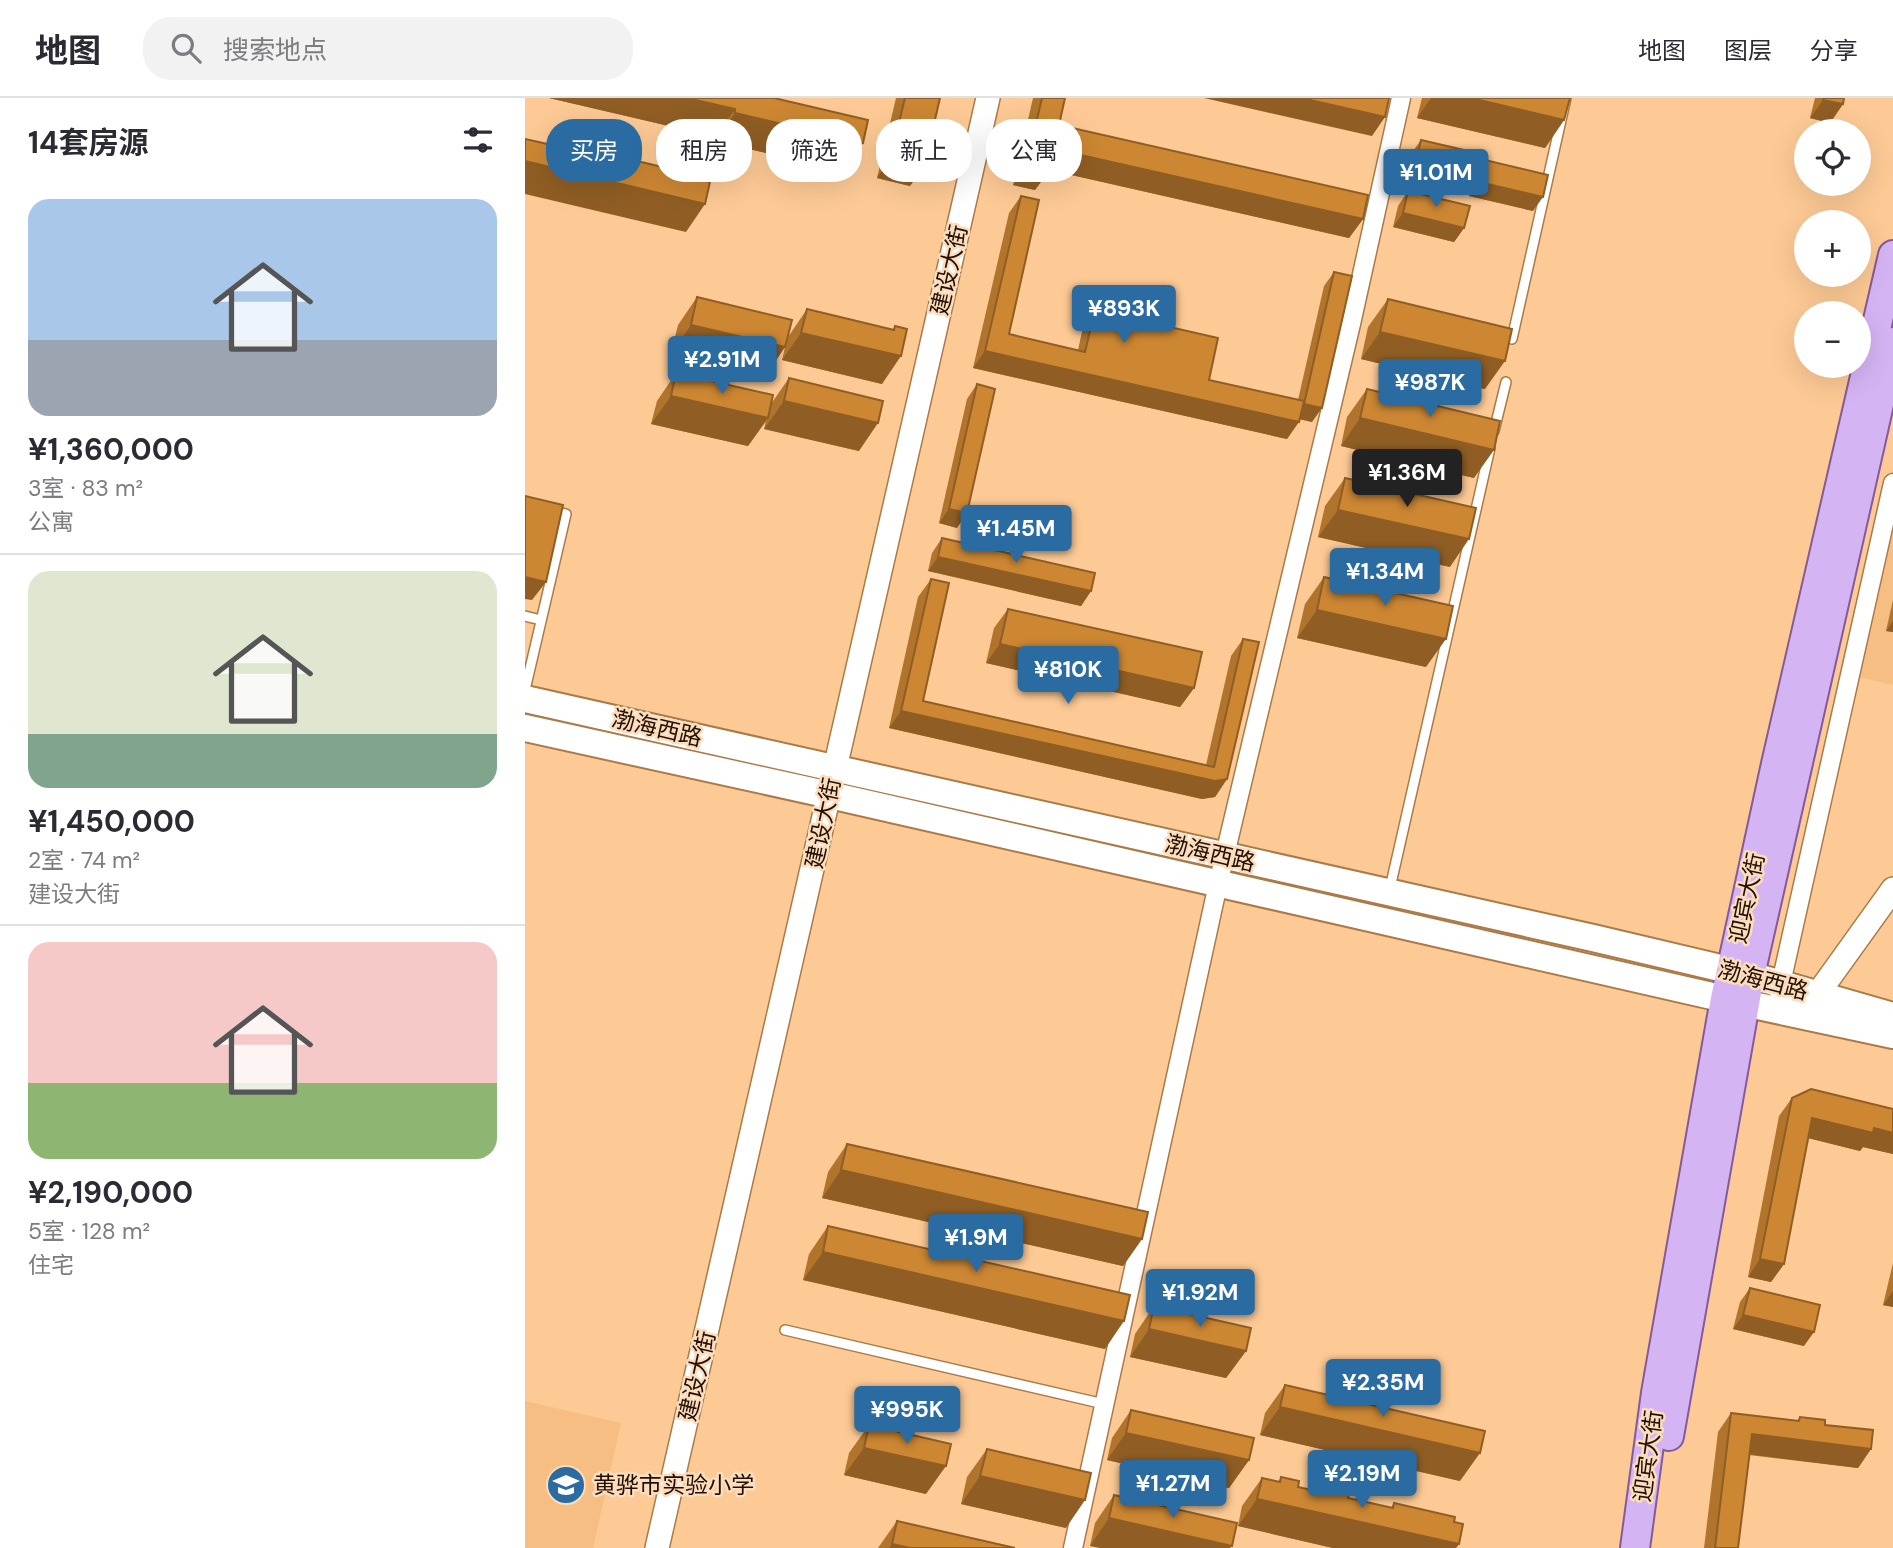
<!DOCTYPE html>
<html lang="zh">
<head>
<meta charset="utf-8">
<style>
  :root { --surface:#fff; --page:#f2f2f3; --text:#2b2b33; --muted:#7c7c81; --line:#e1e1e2; --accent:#2a6ba1 }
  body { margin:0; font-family:"DM Sans","Noto Sans SC",sans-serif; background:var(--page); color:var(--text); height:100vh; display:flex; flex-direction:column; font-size:26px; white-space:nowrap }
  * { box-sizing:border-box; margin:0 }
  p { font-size:23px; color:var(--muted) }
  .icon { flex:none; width:38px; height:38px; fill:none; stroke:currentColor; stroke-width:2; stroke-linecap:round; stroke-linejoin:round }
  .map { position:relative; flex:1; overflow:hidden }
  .drawer { display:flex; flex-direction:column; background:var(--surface); width:525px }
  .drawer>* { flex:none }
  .banner { position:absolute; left:21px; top:21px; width:665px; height:63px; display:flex; gap:14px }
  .tools { position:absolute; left:1269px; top:21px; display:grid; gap:14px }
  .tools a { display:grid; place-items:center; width:77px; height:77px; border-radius:50%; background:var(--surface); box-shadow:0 7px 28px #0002; font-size:35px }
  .price { position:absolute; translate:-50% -60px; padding:0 16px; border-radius:7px; background:var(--accent); color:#fff; font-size:23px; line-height:46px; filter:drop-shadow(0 2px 4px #0008) }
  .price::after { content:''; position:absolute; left:50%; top:42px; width:21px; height:16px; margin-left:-10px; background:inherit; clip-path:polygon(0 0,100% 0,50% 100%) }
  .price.on { background:#222; color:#fff }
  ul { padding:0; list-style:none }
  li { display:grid; align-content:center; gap:14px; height:371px; padding:0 28px }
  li+li { border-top:2px solid var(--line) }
  li span { display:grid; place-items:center; height:217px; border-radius:21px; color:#555 }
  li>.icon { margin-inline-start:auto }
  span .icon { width:126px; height:126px; fill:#fffc; stroke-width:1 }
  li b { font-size:30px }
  h2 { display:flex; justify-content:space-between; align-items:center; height:84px; padding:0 28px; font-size:30px }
  .pill { padding:0 24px; border-radius:28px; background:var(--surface); box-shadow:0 7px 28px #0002; font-size:24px; line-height:63px }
  .pill.on { background:var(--accent); color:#fff }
  header { display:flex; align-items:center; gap:42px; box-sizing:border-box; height:98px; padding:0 35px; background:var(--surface); border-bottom:2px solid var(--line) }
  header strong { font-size:33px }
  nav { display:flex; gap:38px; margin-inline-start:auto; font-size:24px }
  .search { width:490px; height:63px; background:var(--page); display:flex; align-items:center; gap:18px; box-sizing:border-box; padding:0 24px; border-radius:28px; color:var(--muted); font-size:26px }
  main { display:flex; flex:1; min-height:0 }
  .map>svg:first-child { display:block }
  .built { fill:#f7be83 }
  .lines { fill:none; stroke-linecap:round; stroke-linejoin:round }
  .service-casing { stroke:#aa7b48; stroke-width:12 }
  .minor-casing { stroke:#aa7b48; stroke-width:21 }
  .tertiary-casing { stroke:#aa7b48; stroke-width:26 }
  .secondary-casing { stroke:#aa7b48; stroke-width:30 }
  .primary-casing { stroke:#845a99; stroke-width:32 }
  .service { stroke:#fff; stroke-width:9 }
  .minor { stroke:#fff; stroke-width:18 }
  .tertiary { stroke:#fff; stroke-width:23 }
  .secondary { stroke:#fff; stroke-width:26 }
  .primary { stroke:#d5b4f3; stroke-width:28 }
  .wall { fill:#b0742c }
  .shaded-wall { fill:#905e24 }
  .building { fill:#cd8733; stroke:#905e24; stroke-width:2 }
  .labels { text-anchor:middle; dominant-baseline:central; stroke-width:5; stroke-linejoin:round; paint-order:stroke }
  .street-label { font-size:23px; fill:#210f00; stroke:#fbdcbd }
  .poi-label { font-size:23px; fill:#210f00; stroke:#fbdcbd; text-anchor:start }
</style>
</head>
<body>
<header>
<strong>地图</strong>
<div class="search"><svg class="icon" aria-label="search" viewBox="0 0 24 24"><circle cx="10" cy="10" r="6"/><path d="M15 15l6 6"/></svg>搜索地点</div>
<nav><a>地图</a><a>图层</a><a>分享</a></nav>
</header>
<main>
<section class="drawer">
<h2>14套房源<svg class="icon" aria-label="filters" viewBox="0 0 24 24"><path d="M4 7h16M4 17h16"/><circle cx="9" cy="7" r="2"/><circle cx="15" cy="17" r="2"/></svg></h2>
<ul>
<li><span style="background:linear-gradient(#a9c7e8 65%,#9aa5b1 0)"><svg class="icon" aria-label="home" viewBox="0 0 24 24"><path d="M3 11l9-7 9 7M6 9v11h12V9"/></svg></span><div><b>¥1,360,000</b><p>3室 · 83 m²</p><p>公寓</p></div></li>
<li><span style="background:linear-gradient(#dfe7d0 75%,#7fa58c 0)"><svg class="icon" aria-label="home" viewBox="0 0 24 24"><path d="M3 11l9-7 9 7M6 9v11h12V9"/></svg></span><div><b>¥1,450,000</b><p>2室 · 74 m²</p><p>建设大街</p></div></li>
<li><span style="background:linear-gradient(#f6c9c9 65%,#8fb573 0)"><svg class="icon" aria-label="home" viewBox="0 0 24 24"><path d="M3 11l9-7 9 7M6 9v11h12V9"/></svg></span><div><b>¥2,190,000</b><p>5室 · 128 m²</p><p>住宅</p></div></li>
</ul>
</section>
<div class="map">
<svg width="1368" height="1450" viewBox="0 0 1368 1450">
  <rect width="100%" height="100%" fill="#fdca95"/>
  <g class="built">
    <path d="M1368 371V587L1320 576Z"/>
    <path d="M0 1303 96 1325 68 1450H0Z"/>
  </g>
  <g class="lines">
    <defs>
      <g id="service">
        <path d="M987 241 1041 0"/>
        <path d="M969 333 981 284"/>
        <path d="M0 518 16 522"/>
        <path d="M0 592 41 416 25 412"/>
        <path d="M865 790 965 350"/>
        <path d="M260 1232 579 1306"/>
      </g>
      <g id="minor">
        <path d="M1254 894 1368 385"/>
        <path d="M548 1450 693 786 826 226 876 0"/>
      </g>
      <g id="tertiary">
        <path d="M1284 908 1368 791"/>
        <path d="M132 1450 463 0"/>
      </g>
      <g id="secondary">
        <path d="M0 601 1068 840 1225 877 1368 918"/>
        <path d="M0 630 305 697 1200 901 1368 937"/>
      </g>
      <g id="primary">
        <path d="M1144 1338 1225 877 1368 244"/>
        <path d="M1110 1450 1131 1295 1200 901 1251 666 1368 157"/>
      </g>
    </defs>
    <use href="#service" class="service-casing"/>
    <use href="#minor" class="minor-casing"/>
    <use href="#tertiary" class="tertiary-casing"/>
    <use href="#secondary" class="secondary-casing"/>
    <use href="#primary" class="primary-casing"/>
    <use href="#service" class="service"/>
    <use href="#minor" class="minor"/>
    <use href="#tertiary" class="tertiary"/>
    <use href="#secondary" class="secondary"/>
    <use href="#primary" class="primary"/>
  </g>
  <g class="wall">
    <path d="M24 0H249L338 45 318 73 190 43 191 39Z"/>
    <path d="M371 0H415L385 88 352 80Z"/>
    <path d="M508 0H540L534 27 838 121 824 140 524 72 510 92 488 87Z"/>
    <path d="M897 0H1045L1039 22 1020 50 892 20Z"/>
    <path d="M1290 0H1319L1318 6 1305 25 1285 20Z"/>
    <path d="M896 42 947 59 1008 113 944 98 945 93 881 78 886 56Z"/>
    <path d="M883 93 939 130 929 144 868 129 873 108Z"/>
    <path d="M496 98 484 236 553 252 558 229 570 212 684 282 773 302 799 188 809 174 787 324 775 321 762 341 448 270 484 115Z"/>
    <path d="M172 199 263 239 282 211 368 232 370 228 357 286 257 262 260 249 241 277 146 255 153 227Z"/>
    <path d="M863 201 960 291 836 261 843 229Z"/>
    <path d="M151 275 246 306 264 280 334 353 239 331 241 323 223 348 126 326 132 303Z"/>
    <path d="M452 286 432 430 414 425 442 301Z"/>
    <path d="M842 291 949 380 816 348 822 319Z"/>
    <path d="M820 380 925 469 793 439 800 408Z"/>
    <path d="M417 440 566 493 556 508 403 473 407 455Z"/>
    <path d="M799 479 901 569 772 540 780 506Z"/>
    <path d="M406 481 398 603 681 667 706 558 718 541 702 681 690 699 677 701 364 630 393 499Z"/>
    <path d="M1368 502V534L1361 533Z"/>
    <path d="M483 511 669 590 655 609 461 565 469 530Z"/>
    <path d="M1267 1000 1368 1011V1056L1338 1049 1335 1053 1283 1040 1259 1166 1246 1184 1223 1179 1254 1018Z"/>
    <path d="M322 1046 617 1141 598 1168 297 1100 303 1074Z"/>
    <path d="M303 1128 580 1251 278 1182 284 1156Z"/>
    <path d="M1368 1165V1209L1358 1207Z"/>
    <path d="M1225 1190 1279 1248 1208 1231 1215 1204Z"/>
    <path d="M629 1208 721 1253 701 1280 605 1259 610 1236Z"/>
    <path d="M760 1287 935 1383 735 1337 740 1315Z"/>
    <path d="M606 1312 724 1362 704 1390 582 1362 587 1340Z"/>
    <path d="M1206 1315 1272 1323 1275 1319 1300 1327 1346 1351 1333 1370 1224 1357 1213 1450H1179L1193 1334Z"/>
    <path d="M344 1327 401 1396 319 1377 324 1355Z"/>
    <path d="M462 1351 541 1430 436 1406 442 1379Z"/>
    <path d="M756 1379 773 1389 807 1396 810 1391 823 1400 866 1410 869 1405 929 1424 934 1446 931 1450H808L713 1428 717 1408 737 1380 753 1384Z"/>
    <path d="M589 1397 707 1448H565L570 1425Z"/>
    <path d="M372 1423 490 1450H353Z"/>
  </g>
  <g class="shaded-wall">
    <path d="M24 0H162L210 11 191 39Z"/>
    <path d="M679 0H776L860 19 847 38Z"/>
    <path d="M906 0H946L1039 22 1020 50 892 20Z"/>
    <path d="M1298 2 1318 6 1305 25 1285 20Z"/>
    <path d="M210 15 338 45 318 73 190 43Z"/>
    <path d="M529 51 838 121 824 140 516 70Z"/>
    <path d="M365 61 399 69 385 88 352 80Z"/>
    <path d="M0 63 180 106 161 134 0 96Z"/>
    <path d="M891 64 955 79 945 93 881 78Z"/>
    <path d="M501 68 524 73 510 92 488 87Z"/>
    <path d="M954 84 1018 99 1008 113 944 98Z"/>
    <path d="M878 115 939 130 929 144 868 129Z"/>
    <path d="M166 227 260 249 241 277 146 255Z"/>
    <path d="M855 234 980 263 960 291 836 261Z"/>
    <path d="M276 235 376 258 357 286 257 262Z"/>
    <path d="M460 253 774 324 762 341 448 270Z"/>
    <path d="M146 298 243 320 223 348 126 326Z"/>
    <path d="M259 303 353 325 334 353 239 331Z"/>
    <path d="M779 306 797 310 787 324 769 320Z"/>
    <path d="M835 320 969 352 949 380 816 348Z"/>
    <path d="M424 411 442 415 432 430 414 425Z"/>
    <path d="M813 412 944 441 925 469 793 439Z"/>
    <path d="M413 459 566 493 556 508 403 473Z"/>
    <path d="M0 479 21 484 7 502 0 501Z"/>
    <path d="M792 512 921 541 901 569 772 540Z"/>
    <path d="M1368 523V534L1361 533Z"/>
    <path d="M475 546 669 590 655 609 461 565Z"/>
    <path d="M376 613 702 681 690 699 677 701 364 630Z"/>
    <path d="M1287 1020 1349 1030 1368 1035V1056L1338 1049 1335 1053 1275 1038Z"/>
    <path d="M316 1072 617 1141 598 1168 297 1100Z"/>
    <path d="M298 1154 599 1223 580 1251 278 1182Z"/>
    <path d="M1235 1161 1259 1166 1246 1184 1223 1179Z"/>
    <path d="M1368 1193V1209L1358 1207Z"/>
    <path d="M1218 1217 1289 1234 1279 1248 1208 1231Z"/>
    <path d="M624 1231 721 1253 701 1280 605 1259Z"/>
    <path d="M755 1309 955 1355 935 1383 735 1337Z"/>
    <path d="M601 1335 724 1362 704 1390 582 1362Z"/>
    <path d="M1227 1336 1346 1351 1333 1370 1214 1355Z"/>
    <path d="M339 1350 421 1368 401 1396 319 1377Z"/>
    <path d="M455 1378 560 1402 541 1430 436 1406Z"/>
    <path d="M732 1401 934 1446 931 1450H808L713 1428Z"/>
    <path d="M584 1420 707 1448 705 1450H575L565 1448Z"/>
    <path d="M367 1446 385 1450H364Z"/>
  </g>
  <g class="building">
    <path d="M162 0H249L343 22 338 45 210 15V11Z"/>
    <path d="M380 0H415L399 69 365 61Z"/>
    <path d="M517 0H540L534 27 843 97 838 121 529 51 524 73 501 68Z"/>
    <path d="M776 0H864L860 19Z"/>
    <path d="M946 0H1045L1039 22Z"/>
    <path d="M1299 0H1319L1318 6 1298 2Z"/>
    <path d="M0 41 36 49 37 45 158 74 157 77 185 84 180 106 0 63Z"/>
    <path d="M896 42 948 54 947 59 1023 77 1018 99 954 84 955 79 891 64Z"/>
    <path d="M883 93 945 108 939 130 878 115Z"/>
    <path d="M496 98 514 102 484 236 560 254 570 212 693 240 684 282 779 303 774 324 460 253Z"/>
    <path d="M809 174 827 178 797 310 779 306Z"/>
    <path d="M172 199 267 222 260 249 166 227Z"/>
    <path d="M863 201 987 231 980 263 855 234Z"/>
    <path d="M282 211 369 232 370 228 382 231 376 258 276 235Z"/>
    <path d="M151 275 248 297 243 320 146 298Z"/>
    <path d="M264 280 358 303 353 325 259 303Z"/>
    <path d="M452 286 470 291 442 415 424 411Z"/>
    <path d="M842 291 975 323 969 352 835 320Z"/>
    <path d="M820 380 951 410 944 441 813 412Z"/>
    <path d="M0 398 38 407 21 484 0 479Z"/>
    <path d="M417 440 570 475 566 493 413 459Z"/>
    <path d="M799 479 928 508 921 541 792 512Z"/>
    <path d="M406 481 424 485 398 603 689 669 718 541 734 544 702 681 690 683 376 613Z"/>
    <path d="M483 511 677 554 669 590 475 546Z"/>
    <path d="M1286 991 1368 1011V1035L1349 1030 1348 1035 1287 1020 1259 1166 1235 1161 1267 1000Z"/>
    <path d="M322 1046 623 1114 617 1141 316 1072Z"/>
    <path d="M303 1128 605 1197 599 1223 298 1154Z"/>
    <path d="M1225 1190 1295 1207 1289 1234 1218 1217Z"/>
    <path d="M629 1208 726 1230 721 1253 624 1231Z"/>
    <path d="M760 1287 960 1333 955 1355 755 1309Z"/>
    <path d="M606 1312 729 1340 724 1362 601 1335Z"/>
    <path d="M1206 1315 1274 1323 1275 1319 1300 1322V1327L1348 1332 1346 1351 1227 1336 1213 1450H1190Z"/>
    <path d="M344 1327 426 1346 421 1368 339 1350Z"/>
    <path d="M462 1351 566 1375 560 1402 455 1378Z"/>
    <path d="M756 1379 774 1383 773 1389 809 1397 810 1391 824 1394 823 1400 868 1410 869 1405 930 1419 929 1424 938 1426 934 1446 732 1401 737 1380 755 1384Z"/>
    <path d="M589 1397 712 1425 707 1448 584 1420Z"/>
    <path d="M372 1423 490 1450H385L367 1446Z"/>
  </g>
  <defs>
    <symbol id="school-disc" viewBox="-11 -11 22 22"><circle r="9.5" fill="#2a6ba1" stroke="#fbdcbd"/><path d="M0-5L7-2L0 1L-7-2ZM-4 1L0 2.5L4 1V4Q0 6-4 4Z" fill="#fff"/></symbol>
  </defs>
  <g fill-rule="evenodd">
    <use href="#school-disc" x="19" y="1365" width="44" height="44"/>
  </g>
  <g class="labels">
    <g class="street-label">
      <text transform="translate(424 172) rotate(-77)">建设大街</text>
      <text transform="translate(132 630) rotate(13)">渤海西路</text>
      <text transform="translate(298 725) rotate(-78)">建设大街</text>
      <text transform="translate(685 755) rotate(13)">渤海西路</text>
      <text transform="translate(1222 800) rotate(-78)">迎宾大街</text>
      <text transform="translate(1238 882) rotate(15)">渤海西路</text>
      <text transform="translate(172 1278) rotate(-77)">建设大街</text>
      <text transform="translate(1123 1358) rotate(-82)">迎宾大街</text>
    </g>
    <g class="poi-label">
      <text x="68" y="1387">黄骅市实验小学</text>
    </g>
  </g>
</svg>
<div class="tools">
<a><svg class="icon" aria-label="locate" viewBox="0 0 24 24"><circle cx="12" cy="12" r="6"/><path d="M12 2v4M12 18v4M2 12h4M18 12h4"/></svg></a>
<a>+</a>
<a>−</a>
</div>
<b class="price" style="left:911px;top:111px">¥1.01M</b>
<b class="price" style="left:599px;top:247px">¥893K</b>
<b class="price" style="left:197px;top:298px">¥2.91M</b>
<b class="price" style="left:905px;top:321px">¥987K</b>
<b class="price on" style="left:882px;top:411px">¥1.36M</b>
<b class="price" style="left:491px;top:467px">¥1.45M</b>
<b class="price" style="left:860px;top:510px">¥1.34M</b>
<b class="price" style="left:543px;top:608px">¥810K</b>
<b class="price" style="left:451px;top:1176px">¥1.9M</b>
<b class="price" style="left:675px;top:1231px">¥1.92M</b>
<b class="price" style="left:858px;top:1321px">¥2.35M</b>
<b class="price" style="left:382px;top:1348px">¥995K</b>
<b class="price" style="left:837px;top:1412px">¥2.19M</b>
<b class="price" style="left:648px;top:1422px">¥1.27M</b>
<div class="banner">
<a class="pill on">买房</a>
<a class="pill">租房</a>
<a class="pill">筛选</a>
<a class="pill">新上</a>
<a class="pill">公寓</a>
</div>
</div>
</main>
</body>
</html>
